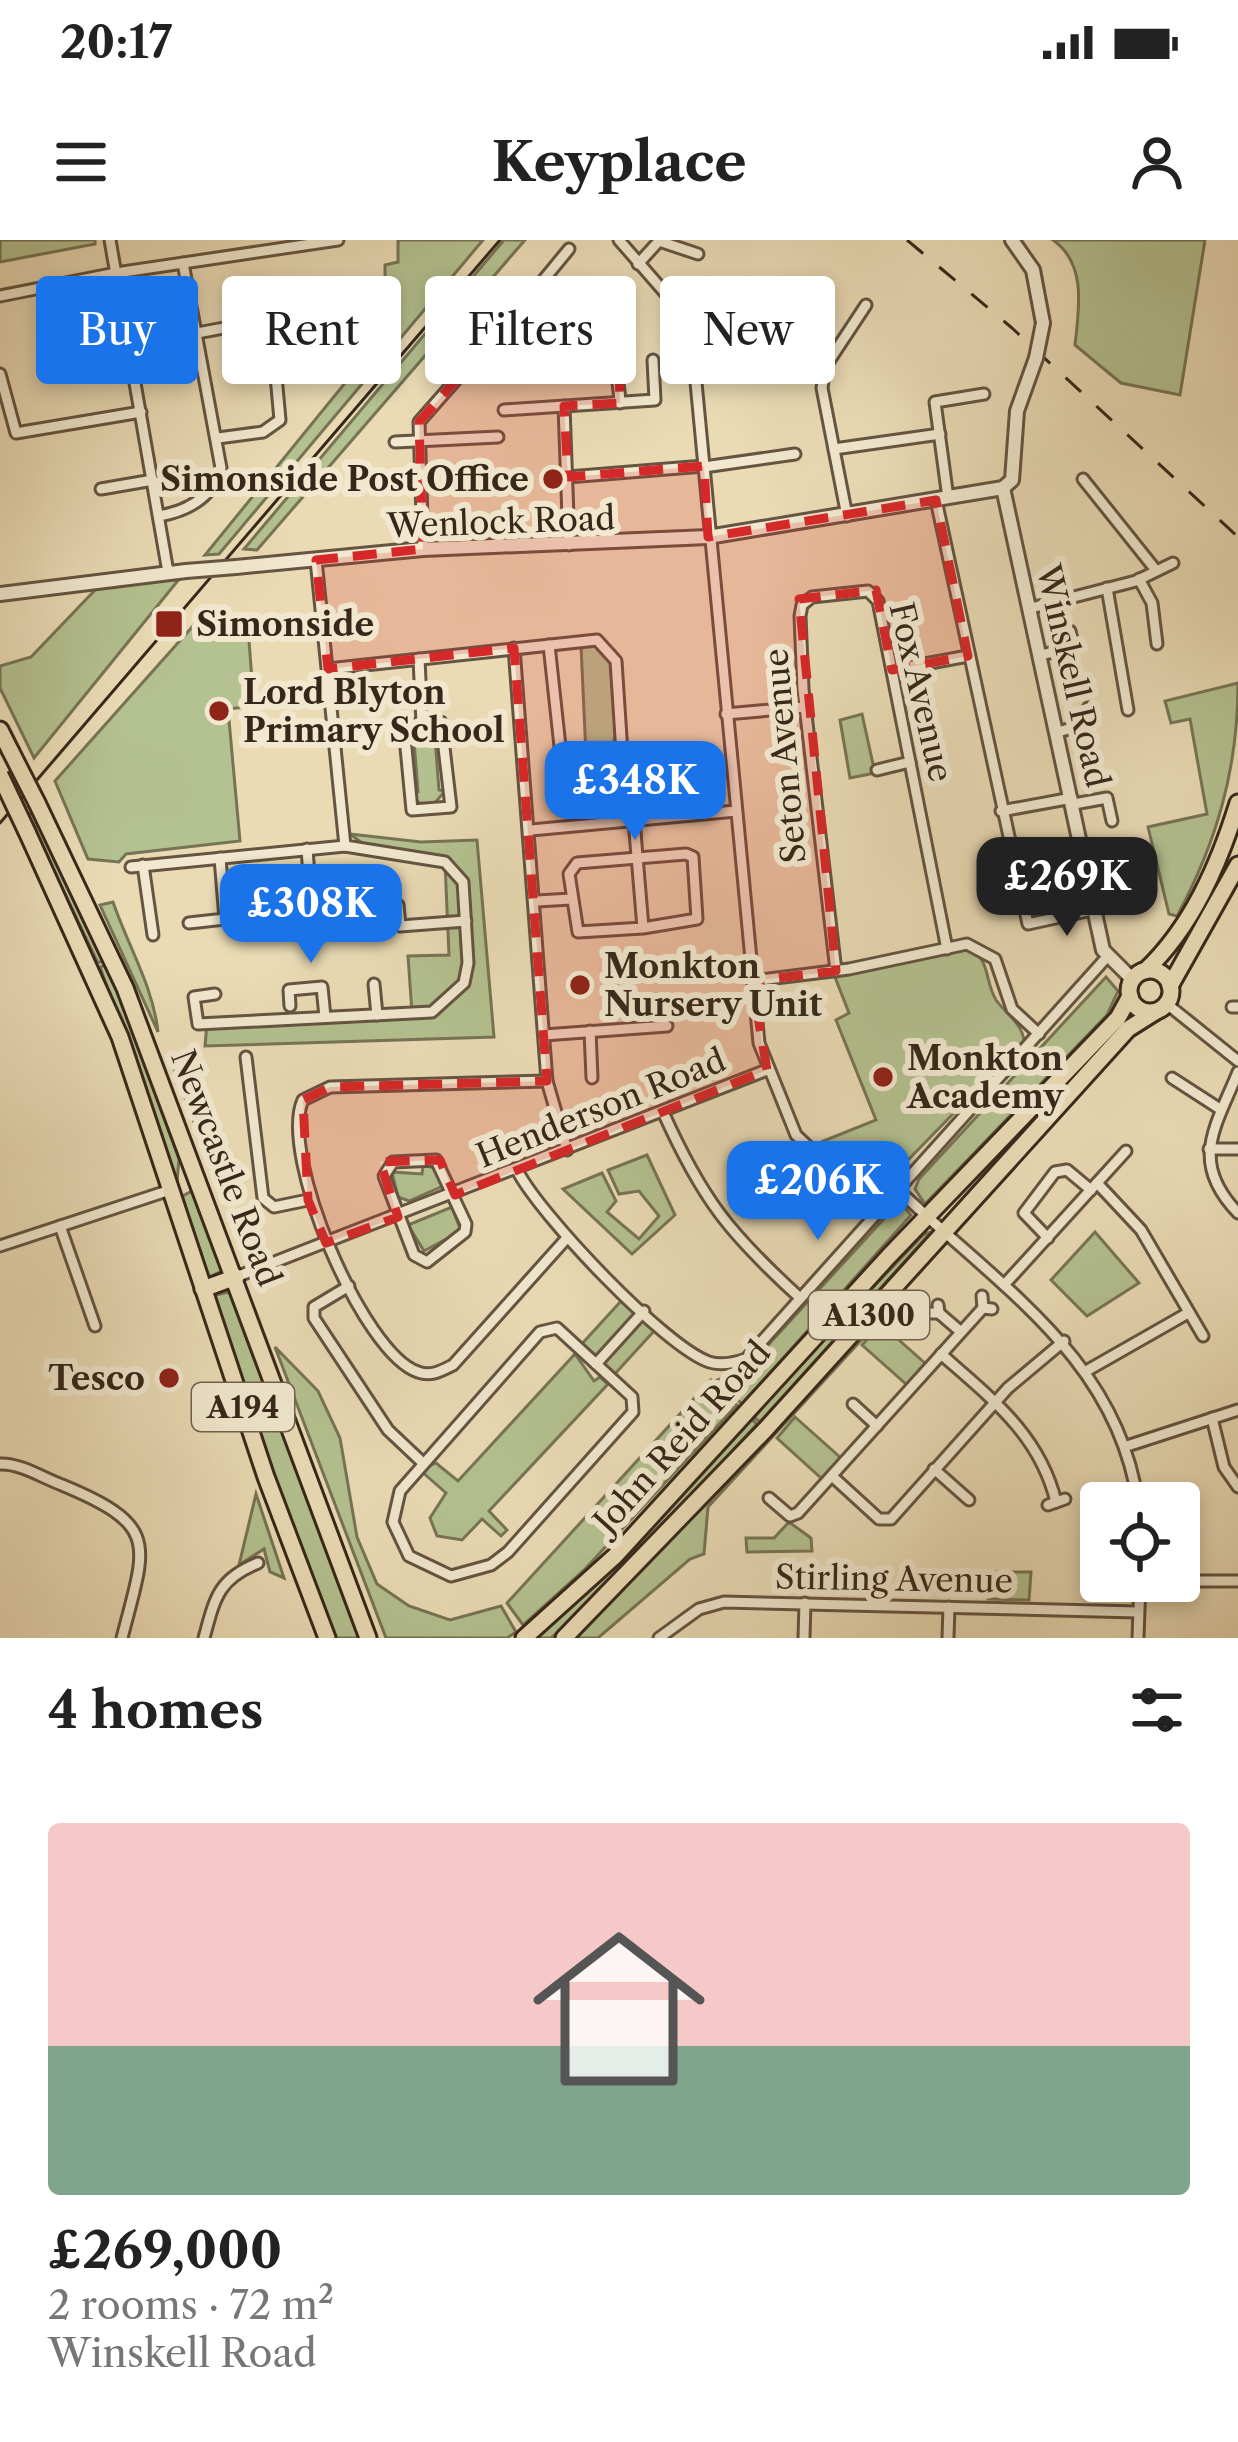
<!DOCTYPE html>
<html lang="en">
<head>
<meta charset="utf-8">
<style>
  :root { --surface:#fff; --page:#f2f2f2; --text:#222; --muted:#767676; --line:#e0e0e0; --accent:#1a73e8 }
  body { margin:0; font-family:"Libre Caslon Text",serif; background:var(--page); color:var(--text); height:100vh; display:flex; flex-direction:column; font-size:45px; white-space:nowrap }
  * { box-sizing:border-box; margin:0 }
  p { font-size:39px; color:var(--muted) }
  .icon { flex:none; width:66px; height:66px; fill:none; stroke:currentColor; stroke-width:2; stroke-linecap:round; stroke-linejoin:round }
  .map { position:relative; height:1398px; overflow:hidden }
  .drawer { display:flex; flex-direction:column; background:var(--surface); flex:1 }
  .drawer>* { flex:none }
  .top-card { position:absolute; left:36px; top:36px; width:1167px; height:108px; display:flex; gap:24px }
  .buttons { position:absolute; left:1080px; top:1242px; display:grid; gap:24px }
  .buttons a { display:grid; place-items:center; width:120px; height:120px; border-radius:12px; background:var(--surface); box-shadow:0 6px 18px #0003; font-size:60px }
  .price { position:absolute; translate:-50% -102px; padding:0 27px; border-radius:24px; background:var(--accent); color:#fff; font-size:39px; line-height:78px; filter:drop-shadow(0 3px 6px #0008) }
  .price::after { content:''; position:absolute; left:50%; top:72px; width:36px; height:27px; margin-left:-18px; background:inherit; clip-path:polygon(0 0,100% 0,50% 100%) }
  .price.current { background:#222; color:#fff }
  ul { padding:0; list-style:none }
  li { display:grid; align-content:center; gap:24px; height:636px; padding:0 48px }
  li+li { border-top:3px solid var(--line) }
  li span { display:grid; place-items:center; height:372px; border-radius:12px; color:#555 }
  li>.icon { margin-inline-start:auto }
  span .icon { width:216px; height:216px; fill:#fffc; stroke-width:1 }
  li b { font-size:51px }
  h2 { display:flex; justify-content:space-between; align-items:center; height:144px; padding:0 48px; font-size:51px }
  .tag { padding:0 42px; border-radius:12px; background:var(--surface); box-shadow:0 6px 18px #0003; font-size:42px; line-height:108px }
  .tag.current { background:var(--accent); color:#fff }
  .status { display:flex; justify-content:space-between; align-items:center; height:84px; padding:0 60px; background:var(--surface); direction:ltr }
  .status svg { height:33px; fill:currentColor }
  header { display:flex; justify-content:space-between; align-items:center; height:156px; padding:0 48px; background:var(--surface); font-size:54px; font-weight:700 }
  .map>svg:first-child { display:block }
  .green { fill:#b4c190; stroke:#767455; stroke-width:3 }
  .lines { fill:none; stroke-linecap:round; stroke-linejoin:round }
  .minor-casing { stroke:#645441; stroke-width:15 }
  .tertiary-casing { stroke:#645441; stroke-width:18 }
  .primary-casing { stroke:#37271a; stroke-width:21 }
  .trunk-casing { stroke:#37271a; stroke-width:21 }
  .minor { stroke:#f1e8cf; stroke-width:9 }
  .tertiary { stroke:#f1e8cf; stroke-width:12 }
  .primary { stroke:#eadbb5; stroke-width:15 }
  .trunk { stroke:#eadbb5; stroke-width:15 }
  .tram { stroke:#37271a; stroke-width:3 }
  .rail { stroke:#37271a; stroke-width:3; stroke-dasharray:21 21; stroke-linecap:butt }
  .tertiary-bridge-casing { stroke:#645441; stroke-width:18; stroke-linecap:butt }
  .primary-bridge-casing { stroke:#37271a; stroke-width:21; stroke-linecap:butt }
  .tertiary-bridge { stroke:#f1e8cf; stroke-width:12 }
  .primary-bridge { stroke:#eadbb5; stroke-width:15 }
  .marked { fill:#d62828; fill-opacity:0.2; stroke:#d62828; stroke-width:9; stroke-dasharray:24 15; stroke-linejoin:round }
  .poi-dot { fill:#8f2418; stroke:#f1e8cf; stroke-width:4.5 }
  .labels { text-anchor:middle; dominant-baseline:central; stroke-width:12; stroke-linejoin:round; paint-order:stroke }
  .shield { fill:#f1e8cf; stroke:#6f6150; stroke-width:3 }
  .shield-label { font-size:30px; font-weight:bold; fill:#37271a }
  .poi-label { font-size:33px; font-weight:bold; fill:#37271a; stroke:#f1e8cf; text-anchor:start }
  .street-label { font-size:33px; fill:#37271a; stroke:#f1e8cf }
</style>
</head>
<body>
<div class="status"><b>20:17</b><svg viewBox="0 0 49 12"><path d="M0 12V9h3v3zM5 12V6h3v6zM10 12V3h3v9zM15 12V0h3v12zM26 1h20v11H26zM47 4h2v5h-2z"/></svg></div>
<header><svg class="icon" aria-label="menu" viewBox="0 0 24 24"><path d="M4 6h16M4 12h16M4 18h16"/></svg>Keyplace<svg class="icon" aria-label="person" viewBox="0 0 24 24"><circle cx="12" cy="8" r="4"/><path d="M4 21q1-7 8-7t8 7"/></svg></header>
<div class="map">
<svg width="1238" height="1398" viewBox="0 0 1238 1398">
  <rect width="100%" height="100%" fill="#eadbb5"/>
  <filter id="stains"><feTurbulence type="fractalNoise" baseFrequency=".00167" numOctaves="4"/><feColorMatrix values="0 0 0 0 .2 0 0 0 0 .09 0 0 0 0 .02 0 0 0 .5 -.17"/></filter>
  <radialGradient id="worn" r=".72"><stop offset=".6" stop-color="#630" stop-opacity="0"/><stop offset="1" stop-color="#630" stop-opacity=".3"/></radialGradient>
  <g class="green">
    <path d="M0 0H95V4L0 22Z"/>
    <path d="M398 0H483L219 314 205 315 385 94V25L398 22Z"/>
    <path d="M504 0H525L257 310 244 309Z"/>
    <path d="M1053 0H1205L1180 155 1121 143 1075 105C1079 68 1087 24 1053 0Z"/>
    <path d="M180 338 34 518 0 448V426L31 417 97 348Z"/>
    <path d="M201 377 203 392 248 388 254 466 228 469 240 601 126 614 119 622 88 619 55 541Z"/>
    <path d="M598 405 610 418 616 493 611 513 586 515 581 406Z"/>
    <path d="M1238 443C1238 528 1217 602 1177 676L1169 674 1148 587 1207 574 1190 479 1171 483 1165 461Z"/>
    <path d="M862 474 875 533 850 538 840 480Z"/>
    <path d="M421 487 433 488 439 498 435 499 439 550 445 551 433 565 419 563 412 554 418 552 414 501 407 500Z"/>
    <path d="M34 572 107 719 98 723 27 575Z"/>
    <path d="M350 594 421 602 477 600 494 797 205 806 207 783 412 773 408 716 449 715 445 623 362 603Z"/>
    <path d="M113 662C128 706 153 746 158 792L100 665Z"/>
    <path d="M969 709C991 720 984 740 996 760 1006 774 1022 783 1024 801L874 955 816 904 876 880 836 780 849 773 835 737Z"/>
    <path d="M108 724 179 919 177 942 100 727Z"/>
    <path d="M1106 737 1118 751 1107 775 925 964 915 949 919 939Z"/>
    <path d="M170 818 193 823 203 847 216 921 211 927Z"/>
    <path d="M647 915 675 975 632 1014 563 949 602 933 616 961 607 972 639 999 659 976 639 951 619 954 608 930Z"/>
    <path d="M423 925 435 928 443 946 409 961 398 957 392 932 422 934Z"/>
    <path d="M192 951 199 955 226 1029 207 1038 179 958Z"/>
    <path d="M903 966 911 975 742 1164 717 1140 745 1130 893 969Z"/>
    <path d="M452 967 461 991 424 1011 408 985Z"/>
    <path d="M931 992 760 1182 751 1175 924 994Z"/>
    <path d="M1095 992 1139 1043 1087 1076 1051 1040Z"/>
    <path d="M233 1051 363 1398H334L322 1370 213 1065 216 1055Z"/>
    <path d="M621 1061 654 1091 613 1136 580 1106Z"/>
    <path d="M888 1071 708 1267 704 1314 690 1319 598 1398H573Z"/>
    <path d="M881 1084 926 1124 907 1145 862 1105Z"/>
    <path d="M275 1107 318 1151 340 1198 357 1297 377 1344 409 1366 450 1380 501 1366 516 1392 507 1398H386Z"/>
    <path d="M575 1114 594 1141 600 1137 608 1144 489 1271 507 1290 501 1296 482 1279 462 1300 437 1296 430 1278 446 1253 420 1230 436 1223 458 1241Z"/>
    <path d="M711 1140 737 1165 585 1329 523 1385 507 1363Z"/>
    <path d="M749 1177 757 1184 591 1364 551 1398H534L610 1331Z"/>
    <path d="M795 1177 841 1218 822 1239 777 1198Z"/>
    <path d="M256 1254 284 1338 270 1332 264 1309 239 1325Z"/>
    <path d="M789 1282 811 1298 812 1311 747 1312 746 1298H774Z"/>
    <path d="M990 1332H1031L1029 1360 988 1359Z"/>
  </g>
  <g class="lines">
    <defs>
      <g id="minor">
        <path d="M110 0 168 332"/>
        <path d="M619 0 687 78 691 90 759 803 796 895 877 972"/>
        <path d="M638 24 659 1 698 14"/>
        <path d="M541 43 569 9"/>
        <path d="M45 47 66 121"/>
        <path d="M0 56 116 33 338 0"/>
        <path d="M687 78 706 73 734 79 736 73 772 84"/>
        <path d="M267 80 353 74"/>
        <path d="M197 93 267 80 272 92 280 180 263 192 218 198"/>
        <path d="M0 134 16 193 141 172"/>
        <path d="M564 166 569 305"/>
        <path d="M504 170 655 160 653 120"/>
        <path d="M395 202 498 197"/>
        <path d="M834 209 940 194"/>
        <path d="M704 227 795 214"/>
        <path d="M568 237 704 226"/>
        <path d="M1083 239 1155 329"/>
        <path d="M101 249 153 240"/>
        <path d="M948 258 935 162 984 154"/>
        <path d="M936 260 1028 684 1096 669"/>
        <path d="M159 276C188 271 212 258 221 228L183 23"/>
        <path d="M847 276 822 148 825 127 866 65"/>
        <path d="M423 309 419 182 541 43C587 84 617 97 620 163"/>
        <path d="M316 320 345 606"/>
        <path d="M1056 333 1062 359"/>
        <path d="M1139 339 1152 363 1157 404"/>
        <path d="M1107 348 1128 470"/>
        <path d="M1031 368 1136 341 1173 323"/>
        <path d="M549 405 563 534 575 533"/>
        <path d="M514 408 547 841 567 910"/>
        <path d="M1041 415 1074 407 1070 391"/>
        <path d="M419 419 422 483 441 482 451 567 412 570 404 487 422 483"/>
        <path d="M328 429 597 400 616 421 622 513"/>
        <path d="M892 430 968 416"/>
        <path d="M726 474 805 467"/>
        <path d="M1058 492 1092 482 1088 468"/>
        <path d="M877 530 910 522"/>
        <path d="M1074 564 1107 558 1112 581"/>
        <path d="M1001 571 1072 558"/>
        <path d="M634 580C637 616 640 652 643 688L578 692 569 634 577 623 686 614 693 617 697 679 643 688"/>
        <path d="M531 590 736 571"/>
        <path d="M307 609 312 675"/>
        <path d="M143 625 153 695"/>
        <path d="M131 627 345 606 445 622 463 642 468 723 464 743 432 772 198 784 194 757 215 754"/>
        <path d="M537 661 571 659"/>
        <path d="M1094 661 1134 652 1136 664"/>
        <path d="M398 665 400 686 466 681"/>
        <path d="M281 677 335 673"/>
        <path d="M189 683 225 679 220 618"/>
        <path d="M836 731 803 449 800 376 802 365 812 357 868 351 878 361 947 709"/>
        <path d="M752 741 849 729 967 704 995 719 1012 769 1039 794"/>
        <path d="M374 744 377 775"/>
        <path d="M1167 764 1238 821"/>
        <path d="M290 766 289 750 322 747 325 777"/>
        <path d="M1232 767H1238"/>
        <path d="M590 791 592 838"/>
        <path d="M544 795 667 786"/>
        <path d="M246 817 263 958 274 967 308 960"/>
        <path d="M1238 832C1215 888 1189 922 1238 973"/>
        <path d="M1172 838 1220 869"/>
        <path d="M547 841 330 847 303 860C278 914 363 1114 418 1132 431 1137 441 1131 453 1125L566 999"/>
        <path d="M663 872C702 959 729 993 799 1057"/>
        <path d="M1209 909H1238"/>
        <path d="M436 920 466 984 465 992 427 1022 414 1015 384 936 393 922Z"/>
        <path d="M517 930C539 974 665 1107 709 1122 721 1126 734 1123 746 1119L1106 718"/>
        <path d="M1097 943 1141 990 1203 1096"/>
        <path d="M894 955 906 957C1003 1049 1118 1121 1138 1263"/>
        <path d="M60 986 95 1086"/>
        <path d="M1048 998 1024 973 1055 932 1067 930 1091 950"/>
        <path d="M0 1006 170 950"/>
        <path d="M236 1037 767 830"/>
        <path d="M1004 1045 1126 911"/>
        <path d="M349 1046 314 1067V1078L388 1190 423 1223"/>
        <path d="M982 1056 983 1068 992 1069"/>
        <path d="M928 1073H939L938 1065"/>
        <path d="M939 1073 961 1092"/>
        <path d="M557 1088 632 1157 633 1172 508 1312 491 1325 451 1336 409 1316 393 1282 400 1251 540 1092Z"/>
        <path d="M941 1114C991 1158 1040 1195 1056 1262"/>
        <path d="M596 1124 644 1071"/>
        <path d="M1088 1130 1188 1073"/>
        <path d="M853 1164 877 1186"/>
        <path d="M1212 1178 1224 1227 1238 1247"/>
        <path d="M1127 1206 1238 1170"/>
        <path d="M0 1224C20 1223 43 1238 62 1245 161 1286 146 1304 122 1398"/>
        <path d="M934 1229 969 1260"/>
        <path d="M832 1236 879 1279H891L1008 1148 1064 1101"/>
        <path d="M769 1258 790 1276 798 1273 983 1068"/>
        <path d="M1048 1265 1065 1259"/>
        <path d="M1179 1341H1238"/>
        <path d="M204 1398C215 1358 218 1339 258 1323"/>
        <path d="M659 1398 699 1369 724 1362 1138 1372"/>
        <path d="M804 1398 805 1363"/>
        <path d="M948 1398 949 1367"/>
        <path d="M1138 1398 1140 1341"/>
      </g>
      <g id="tertiary">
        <path d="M1012 0 1033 30 1043 83"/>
        <path d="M1003 248 1103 710 1133 740"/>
        <path d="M1003 248 1012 240 1017 171 1036 118"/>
        <path d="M236 327 423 309 708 297 1003 248"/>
        <path d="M0 354 186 331"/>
      </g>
      <g id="primary">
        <path d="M0 490 10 510"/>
        <path d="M37 563 125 748 368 1398"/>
        <path d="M27 592 120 797 266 1237 327 1398"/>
        <path d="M203 1049 236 1037"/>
      </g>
      <g id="trunk">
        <circle cx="1150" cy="751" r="21"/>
        <path d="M1145 731C1192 687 1219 624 1238 563"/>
        <path d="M1170 746 1238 625"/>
        <path d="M524 1398 615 1316 889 1016 1118 778 1130 756"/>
        <path d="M564 1398 765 1190 1128 789 1155 772"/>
      </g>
    </defs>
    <use href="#minor" class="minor-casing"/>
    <use href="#tertiary" class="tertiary-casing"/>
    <use href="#primary" class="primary-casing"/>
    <use href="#trunk" class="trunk-casing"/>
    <use href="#minor" class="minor"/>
    <use href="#tertiary" class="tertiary"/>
    <use href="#primary" class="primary"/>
    <use href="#trunk" class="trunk"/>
    <path class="tram" d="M0 583 500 0"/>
    <path class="rail" d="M907 0 1012 88 1238 297"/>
    <defs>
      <g id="tertiary-bridge">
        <path d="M1036 118 1043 83"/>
        <path d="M186 331 236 327"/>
      </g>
      <g id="primary-bridge">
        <path d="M10 510 37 563"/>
        <path d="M0 535 27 592"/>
      </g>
    </defs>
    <use href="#tertiary-bridge" class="tertiary-bridge-casing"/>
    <use href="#primary-bridge" class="primary-bridge-casing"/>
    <use href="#tertiary-bridge" class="tertiary-bridge"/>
    <use href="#primary-bridge" class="primary-bridge"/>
  </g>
  <path class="marked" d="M541 43 607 101 619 128 620 163 564 166 568 237 704 226 708 297 936 260 968 416 892 430 876 350 799 359 836 731 752 741 767 830 455 955 440 920 380 922 398 977 326 1003 308 960 303 860 330 847 547 841 514 408 328 429 316 320 423 309 419 182Z"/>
  <g class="poi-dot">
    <circle cx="553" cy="239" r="12"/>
    <rect x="154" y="369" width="30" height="30" rx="6"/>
    <circle cx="219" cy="471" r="12"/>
    <circle cx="580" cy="745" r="12"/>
    <circle cx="883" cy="837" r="12"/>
    <circle cx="169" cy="1138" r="12"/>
  </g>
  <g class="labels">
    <g class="shield">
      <rect x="809" y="1051" width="120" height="48" rx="9"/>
      <rect x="192" y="1143" width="102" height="48" rx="9"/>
    </g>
    <g class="shield-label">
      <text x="869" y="1075">A1300</text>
      <text x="243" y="1167">A194</text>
    </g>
    <g class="poi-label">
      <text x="529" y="239" text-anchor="end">Simonside Post Office</text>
      <text x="196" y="384">Simonside</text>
      <text x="243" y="452">Lord Blyton<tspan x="243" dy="38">Primary School</tspan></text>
      <text x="604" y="726">Monkton<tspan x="604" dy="38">Nursery Unit</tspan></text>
      <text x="907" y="818">Monkton<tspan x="907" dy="38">Academy</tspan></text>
      <text x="145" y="1138" text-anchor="end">Tesco</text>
    </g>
    <g class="street-label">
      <text transform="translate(501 282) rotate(-2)">Wenlock Road</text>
      <text transform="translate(1073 436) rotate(77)">Winskell Road</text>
      <text transform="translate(921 452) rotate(77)">Fox Avenue</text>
      <text transform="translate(785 516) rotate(-95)">Seton Avenue</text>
      <text transform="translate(601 868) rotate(-22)">Henderson Road</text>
      <text transform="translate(226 928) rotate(69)">Newcastle Road</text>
      <text transform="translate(682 1197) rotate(-48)">John Reid Road</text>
      <text transform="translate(894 1339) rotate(1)">Stirling Avenue</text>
    </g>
  </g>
  <rect width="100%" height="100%" filter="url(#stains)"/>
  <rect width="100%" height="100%" fill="url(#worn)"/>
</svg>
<div class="buttons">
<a><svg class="icon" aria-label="locate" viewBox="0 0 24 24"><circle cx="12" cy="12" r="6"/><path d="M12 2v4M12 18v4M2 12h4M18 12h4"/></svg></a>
</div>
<b class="price" style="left:635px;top:603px">£348K</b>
<b class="price current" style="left:1067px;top:699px">£269K</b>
<b class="price" style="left:311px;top:726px">£308K</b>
<b class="price" style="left:818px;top:1003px">£206K</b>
<div class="top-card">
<a class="tag current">Buy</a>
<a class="tag">Rent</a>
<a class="tag">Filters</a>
<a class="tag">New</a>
</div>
</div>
<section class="drawer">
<h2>4 homes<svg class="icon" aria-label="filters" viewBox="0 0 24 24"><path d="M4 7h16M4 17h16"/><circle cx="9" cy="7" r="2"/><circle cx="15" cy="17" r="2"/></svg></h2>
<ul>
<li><span style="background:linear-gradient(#f6c9c9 60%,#7fa58c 0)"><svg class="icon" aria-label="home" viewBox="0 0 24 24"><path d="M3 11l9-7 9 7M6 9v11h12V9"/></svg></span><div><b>£269,000</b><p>2 rooms · 72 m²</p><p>Winskell Road</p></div></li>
</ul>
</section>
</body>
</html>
